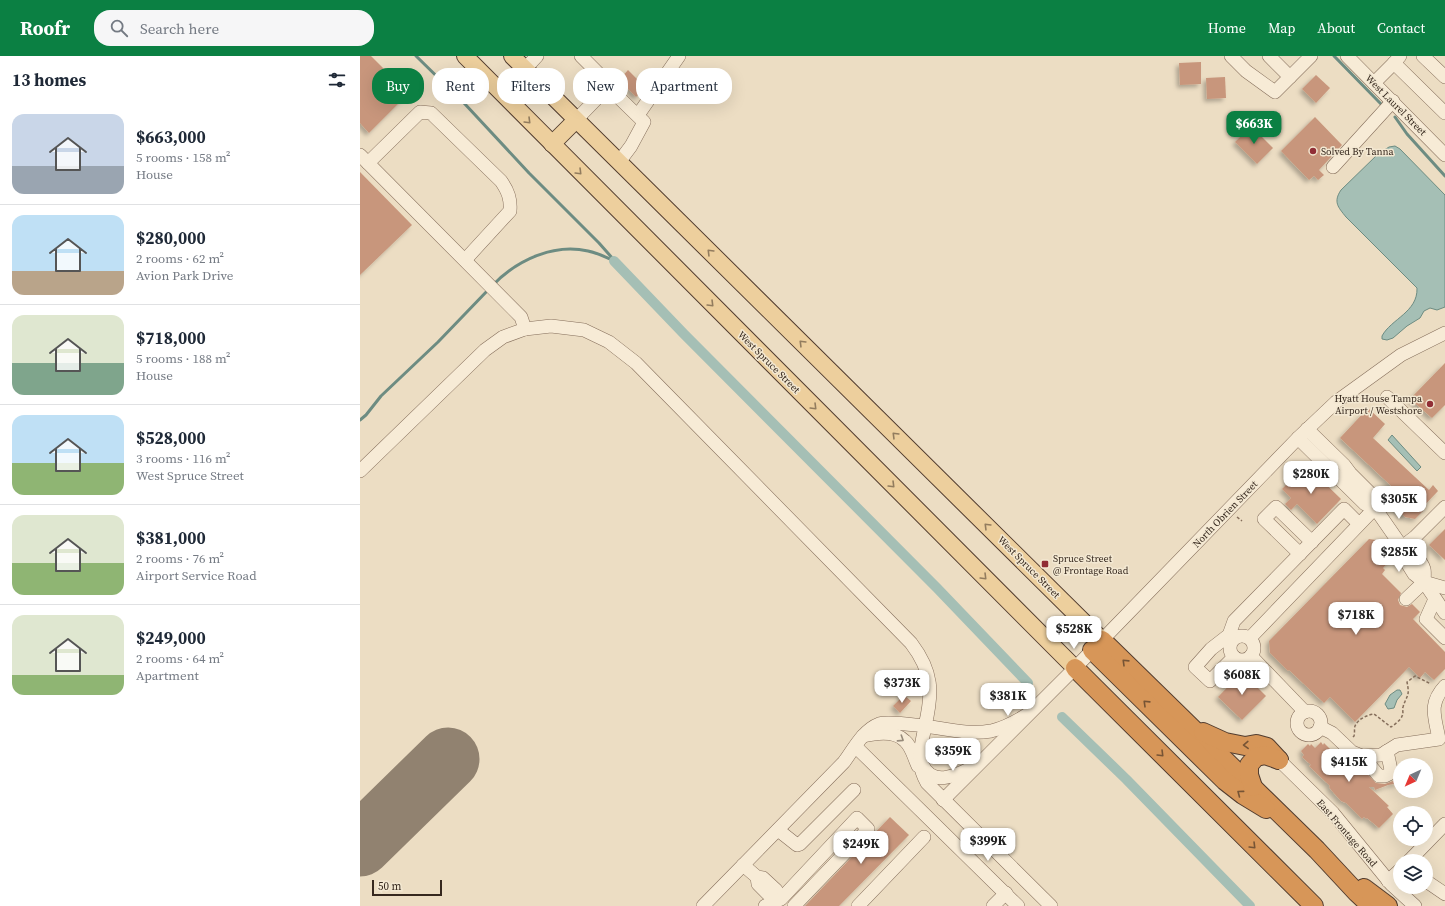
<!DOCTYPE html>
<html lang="en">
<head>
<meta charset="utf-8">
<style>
  :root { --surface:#fff; --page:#f6f6f7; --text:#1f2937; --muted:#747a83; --line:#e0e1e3; --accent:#0b8043 }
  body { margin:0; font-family:"Source Serif 4",serif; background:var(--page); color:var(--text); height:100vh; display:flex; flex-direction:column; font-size:15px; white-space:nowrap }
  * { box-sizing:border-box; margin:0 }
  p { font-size:13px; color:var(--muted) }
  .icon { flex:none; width:22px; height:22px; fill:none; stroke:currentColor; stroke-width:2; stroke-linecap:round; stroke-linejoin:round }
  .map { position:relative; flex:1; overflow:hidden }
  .panel { display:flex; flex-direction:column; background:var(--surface); width:360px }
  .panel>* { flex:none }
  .banner { position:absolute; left:12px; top:12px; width:380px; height:36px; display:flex; gap:8px }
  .needle { width:26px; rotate:224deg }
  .tools { position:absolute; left:1033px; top:702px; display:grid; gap:8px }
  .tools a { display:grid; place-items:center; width:40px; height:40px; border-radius:50%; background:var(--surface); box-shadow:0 4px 16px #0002; font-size:20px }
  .scale { position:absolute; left:12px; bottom:10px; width:70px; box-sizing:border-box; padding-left:4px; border:2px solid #36281e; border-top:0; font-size:11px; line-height:14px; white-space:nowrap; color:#36281e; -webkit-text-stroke:3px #f3e8d2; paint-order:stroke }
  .price { position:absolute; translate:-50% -34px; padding:0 9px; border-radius:8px; background:#fff; color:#222; font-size:13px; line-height:26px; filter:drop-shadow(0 1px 2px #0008) }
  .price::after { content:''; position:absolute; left:50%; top:24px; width:12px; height:9px; margin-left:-6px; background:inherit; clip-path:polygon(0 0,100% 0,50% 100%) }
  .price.on { background:var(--accent); color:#fff }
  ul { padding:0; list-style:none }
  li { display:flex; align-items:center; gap:12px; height:100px; padding:0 12px }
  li+li { border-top:1px solid var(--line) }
  li span { display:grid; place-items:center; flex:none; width:112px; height:80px; border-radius:12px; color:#555 }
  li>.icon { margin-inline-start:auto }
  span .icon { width:48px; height:48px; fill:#fffc; stroke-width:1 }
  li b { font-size:17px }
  h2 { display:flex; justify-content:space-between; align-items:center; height:48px; padding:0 12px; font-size:17px }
  .pill { padding:0 14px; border-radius:16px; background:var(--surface); box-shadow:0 4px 16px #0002; font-size:14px; line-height:36px }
  .pill.on { background:var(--accent); color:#fff }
  header { display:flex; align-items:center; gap:24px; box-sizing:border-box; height:56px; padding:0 20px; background:var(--accent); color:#fff }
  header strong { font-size:19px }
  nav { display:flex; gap:22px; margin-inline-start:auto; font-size:14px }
  .search { width:280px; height:36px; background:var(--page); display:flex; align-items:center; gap:10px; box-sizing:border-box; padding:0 14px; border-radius:16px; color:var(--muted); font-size:15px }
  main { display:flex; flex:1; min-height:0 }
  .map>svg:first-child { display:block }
  .water { fill:#a5bfb5; stroke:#6d8c82 }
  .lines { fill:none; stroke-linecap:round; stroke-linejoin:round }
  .stream { stroke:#6d8c82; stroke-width:3 }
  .canal { stroke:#a5bfb5; stroke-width:10 }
  .runway { stroke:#918270; stroke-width:63 }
  .building { fill:#c8967b; filter:url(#shadow) }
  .minor-casing { stroke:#856e5b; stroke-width:14 }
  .major-casing { stroke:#533d2f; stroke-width:18 }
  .highway-casing { stroke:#533d2f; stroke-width:20 }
  .path { stroke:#856e5b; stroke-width:1.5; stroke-dasharray:3 2; stroke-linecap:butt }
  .minor { stroke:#f7ebd6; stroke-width:13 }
  .major { stroke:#edcf9d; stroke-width:16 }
  .highway { stroke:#d79658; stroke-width:18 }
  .oneway { stroke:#927c5e }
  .oneway2 { stroke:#765435 }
  .oneway3 { stroke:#968a7a }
  .poi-dot { fill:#912e36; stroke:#f3e8d2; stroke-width:1.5 }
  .labels { text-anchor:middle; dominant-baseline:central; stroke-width:3; stroke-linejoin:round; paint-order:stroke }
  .street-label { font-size:10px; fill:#36281e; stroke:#f3e8d2 }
  .poi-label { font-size:10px; fill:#36281e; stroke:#f3e8d2; text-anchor:start }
</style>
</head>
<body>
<header>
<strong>Roofr</strong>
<div class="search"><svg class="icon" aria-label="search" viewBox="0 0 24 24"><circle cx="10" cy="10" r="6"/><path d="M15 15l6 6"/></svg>Search here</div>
<nav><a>Home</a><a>Map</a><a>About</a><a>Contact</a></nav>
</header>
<main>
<section class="panel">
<h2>13 homes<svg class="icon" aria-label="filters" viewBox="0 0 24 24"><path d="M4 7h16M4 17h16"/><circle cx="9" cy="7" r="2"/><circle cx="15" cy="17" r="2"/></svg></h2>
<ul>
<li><span style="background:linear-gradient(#c9d6e8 65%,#9aa5b1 0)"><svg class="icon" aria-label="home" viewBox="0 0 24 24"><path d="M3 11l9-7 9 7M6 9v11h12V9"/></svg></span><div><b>$663,000</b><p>5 rooms · 158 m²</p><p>House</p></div></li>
<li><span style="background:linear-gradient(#bfe0f5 70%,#b9a48a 0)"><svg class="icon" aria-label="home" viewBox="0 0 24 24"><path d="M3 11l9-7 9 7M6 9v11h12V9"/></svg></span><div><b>$280,000</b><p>2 rooms · 62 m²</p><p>Avion Park Drive</p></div></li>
<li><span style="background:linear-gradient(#dfe7d0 60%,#7fa58c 0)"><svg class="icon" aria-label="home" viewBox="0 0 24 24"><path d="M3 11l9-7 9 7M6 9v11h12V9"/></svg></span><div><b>$718,000</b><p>5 rooms · 188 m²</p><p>House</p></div></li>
<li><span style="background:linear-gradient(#bfe0f5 60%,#8fb573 0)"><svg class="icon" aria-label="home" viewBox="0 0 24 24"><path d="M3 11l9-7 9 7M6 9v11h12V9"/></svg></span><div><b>$528,000</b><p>3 rooms · 116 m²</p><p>West Spruce Street</p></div></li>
<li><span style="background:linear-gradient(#dfe7d0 60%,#8fb573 0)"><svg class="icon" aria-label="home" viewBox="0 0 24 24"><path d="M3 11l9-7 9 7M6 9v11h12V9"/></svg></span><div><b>$381,000</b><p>2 rooms · 76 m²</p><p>Airport Service Road</p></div></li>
<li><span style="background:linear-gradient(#dfe7d0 75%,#8fb573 0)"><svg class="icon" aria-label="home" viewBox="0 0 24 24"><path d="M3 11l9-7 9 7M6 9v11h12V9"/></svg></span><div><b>$249,000</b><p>2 rooms · 64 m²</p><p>Apartment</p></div></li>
</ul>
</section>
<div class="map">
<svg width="1085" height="850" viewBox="0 0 1085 850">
  <defs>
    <filter id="shadow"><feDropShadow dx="-3" dy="3" stdDeviation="2" flood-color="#0004"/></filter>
  </defs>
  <rect width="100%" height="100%" fill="#ecddc3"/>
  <g class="water">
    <path d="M1035 90 1040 93 1085 139V251L1077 254 1070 252 1064 255 1060 262 1047 270 1033 282 1027 284 1022 283V280C1031 263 1058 256 1057 232L986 161C978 151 973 146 981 134L1018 98 1029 91Z"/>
    <path d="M1032 379 1061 411 1057 415 1028 384Z"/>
    <path d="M1037 634H1040L1042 638 1037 644 1034 652 1028 653 1025 648 1030 639Z"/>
  </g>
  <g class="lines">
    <g class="stream">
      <path d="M56 0 104 47 169 117 239 187 254 204"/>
      <path d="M974 0 1021 48"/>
      <path d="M1035 61 1047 78 1085 120"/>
      <path d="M133 229C157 204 194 187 228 195 237 197 246 201 254 205"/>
      <path d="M0 364 6 359 21 340 78 286 129 233"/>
    </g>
    <g class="canal">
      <path d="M254 205 324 278 577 532 668 627"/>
      <path d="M702 661 766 723 890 850"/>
    </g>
    <path class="runway" d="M0 789 88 703"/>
  </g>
  <g class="building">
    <path d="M0 0H11L33 22 35 21 50 36 9 77 0 67Z"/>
    <path d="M841 6V28L820 29 819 7Z"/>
    <path d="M268 14 277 23 284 17 292 25 276 41 259 24Z"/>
    <path d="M956 19 970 32 956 47 942 33Z"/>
    <path d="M865 21 866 42 847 43 846 22Z"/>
    <path d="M955 61 982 89 959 114 964 119 958 124 954 120 949 124 921 95Z"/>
    <path d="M891 70 913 92 897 108 875 86Z"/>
    <path d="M0 116 52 169 0 219Z"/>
    <path d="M1085 307V349L1072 362 1050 343Z"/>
    <path d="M1008 352 1025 368 1013 382 1069 434 1073 429 1078 435 1061 453 1063 455 1055 463 1045 461 1033 449 1042 440 980 382Z"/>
    <path d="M946 409 981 443 957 468 937 448 931 454 925 448 931 442 922 433Z"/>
    <path d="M1085 473V504L1069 489Z"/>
    <path d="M1009 483 1022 485 1031 503 1023 512 1025 514 1022 518 1041 537 1038 544 1040 549 1047 551 1052 548 1060 556 1053 563 1085 596V613L1074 624 1065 616 1060 622 1049 611 995 666 970 641 964 647 929 614 928 615 910 597 909 585Z"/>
    <path d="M882 616 906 640 882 664 858 641Z"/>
    <path d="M544 639 551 645 540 657 533 650Z"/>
    <path d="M961 686 963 689 964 687 985 708 986 707 989 709 993 705 997 707 1016 727 1025 728 1033 725 1036 722 1040 712V720L1035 724 1039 725V727L1028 729 1015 734 1014 731H1009L1029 750 1027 751 1033 758 1019 772 1007 762 1006 763 1004 761 1002 763 986 747 981 745 972 735 969 731 970 730 949 710 951 709 942 701 944 699 941 695 948 688 950 690 951 688 955 692Z"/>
    <path d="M530 761 549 779 479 850H445Z"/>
  </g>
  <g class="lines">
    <defs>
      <g id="minor">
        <path d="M221 0 241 20 248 31 284 66 271 90 259 106"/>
        <path d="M871 0 886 15 915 36 951 0"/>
        <path d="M909 0 930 21"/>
        <path d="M987 0 1085 99"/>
        <path d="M1040 0 1034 7 1085 57"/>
        <path d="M1063 0 1085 21"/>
        <path d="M165 13 177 0"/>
        <path d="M1014 27 1034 7"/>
        <path d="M278 59 319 0"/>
        <path d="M216 64 248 31"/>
        <path d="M0 99 161 261 165 273"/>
        <path d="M8 107 60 56 71 57 141 125C148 135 151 143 150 155L105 204"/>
        <path d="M973 111 1033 45"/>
        <path d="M1027 341 1085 397"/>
        <path d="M947 373 984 409 990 417 1012 439 1015 452 1042 491 1044 502 1054 518 1064 526 1085 557"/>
        <path d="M938 382 1005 448 1015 452"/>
        <path d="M0 415 125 294 143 281 165 273 191 270 224 274 249 286 276 307 551 587C573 616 573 636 565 670 587 673 609 679 631 675 644 672 657 665 668 658"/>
        <path d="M1042 491 1055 481 1085 451"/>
        <path d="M1042 491C1050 496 1061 503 1064 513 1065 517 1064 523 1064 526"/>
        <path d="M940 498 904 463 916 451 952 486"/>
        <path d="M1064 526 1085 532"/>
        <path d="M1046 543 1064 526"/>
        <path d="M1075 543 1066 563 1085 582"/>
        <circle cx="882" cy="592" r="12"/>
        <path d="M890 582 1015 452"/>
        <path d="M891 600 945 656"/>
        <path d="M874 601 850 625 835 611 851 593 869 579 874 565 984 453 999 468"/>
        <circle cx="949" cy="667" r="12"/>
        <path d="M960 671 972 677 992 696 1002 700 1021 699 1037 689 1079 683C1075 661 1068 648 1085 630"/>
        <path d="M503 680C516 677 535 674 545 685 552 691 554 702 558 710"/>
        <path d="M496 691 658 850"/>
        <path d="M1002 700 1019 720H1025L1029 718 1031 714 1027 695"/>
        <path d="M919 704 973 757 1031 828 1055 850"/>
        <path d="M562 708C572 731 595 720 611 712"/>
        <path d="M583 744 715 612 938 382 976 346 1041 299 1085 277"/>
        <path d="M418 774 437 789 440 788 494 734"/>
        <path d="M1049 805 1085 768"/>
        <path d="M383 809 397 821 398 828 410 840H419L416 834 403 822 397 821"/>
        <path d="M1028 825 1040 814"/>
        <path d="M1066 825 1085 838"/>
        <path d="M343 850 484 706C493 694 503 674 519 668 528 665 554 669 565 670 561 693 555 706 567 727L691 850"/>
        <path d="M405 850 421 843 497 762 508 773 434 850"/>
        <path d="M498 850 564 781"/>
        <path d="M633 850 646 837"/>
      </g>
      <g id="major">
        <path d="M105 0 715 612"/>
        <path d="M152 0 742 584"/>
        <path d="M192 88 216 64"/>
      </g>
      <g id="highway">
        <path d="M742 584 957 794 997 837 1011 850"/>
        <path d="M732 594 865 725 883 739 906 753"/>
        <path d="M715 612 954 850"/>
        <path d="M843 676 865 686 885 690 896 688 907 691 919 704"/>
        <path d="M893 731 889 719V709L896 701 905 699 919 704"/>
        <path d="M1004 832 1028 850"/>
      </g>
    </defs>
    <use href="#minor" class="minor-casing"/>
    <use href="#major" class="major-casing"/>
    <use href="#highway" class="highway-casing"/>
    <g class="path">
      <path d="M877 461 882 465"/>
      <path d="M993 681 994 680C995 677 994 673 995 670 998 663 1007 659 1014 658L1031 671C1034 669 1041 664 1042 660 1044 658 1042 654 1043 651 1047 638 1050 641 1047 626L1055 620 1071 628"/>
    </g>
    <use href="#minor" class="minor"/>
    <use href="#major" class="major"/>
    <use href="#highway" class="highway"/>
  </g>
  <defs><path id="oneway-chevron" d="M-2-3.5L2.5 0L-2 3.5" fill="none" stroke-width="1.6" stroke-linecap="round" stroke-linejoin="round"/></defs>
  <g class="oneway">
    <use href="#oneway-chevron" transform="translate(168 65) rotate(45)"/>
    <use href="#oneway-chevron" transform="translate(219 116) rotate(45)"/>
    <use href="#oneway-chevron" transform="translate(350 196) rotate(-135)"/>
    <use href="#oneway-chevron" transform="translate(351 248) rotate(45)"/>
    <use href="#oneway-chevron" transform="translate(442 287) rotate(-135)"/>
    <use href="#oneway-chevron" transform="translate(454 351) rotate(45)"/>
    <use href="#oneway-chevron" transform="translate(535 379) rotate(-135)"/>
    <use href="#oneway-chevron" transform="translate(532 429) rotate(45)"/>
    <use href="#oneway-chevron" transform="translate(627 470) rotate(-135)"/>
    <use href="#oneway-chevron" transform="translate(624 521) rotate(45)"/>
  </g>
  <g class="oneway2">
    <use href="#oneway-chevron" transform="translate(765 606) rotate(-136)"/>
    <use href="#oneway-chevron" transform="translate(786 647) rotate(-136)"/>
    <use href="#oneway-chevron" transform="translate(886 689) rotate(178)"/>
    <use href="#oneway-chevron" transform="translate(801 698) rotate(45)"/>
    <use href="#oneway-chevron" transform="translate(880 737) rotate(-143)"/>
    <use href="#oneway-chevron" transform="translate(893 790) rotate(45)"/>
  </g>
  <use class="oneway3" href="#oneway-chevron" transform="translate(541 683) rotate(33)"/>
  <g class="poi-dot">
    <circle cx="953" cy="95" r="4"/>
    <circle cx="1070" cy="348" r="4"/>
    <rect x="681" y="504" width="8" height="8" rx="2"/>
  </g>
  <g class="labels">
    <g class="street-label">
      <text transform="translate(1036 49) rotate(45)">West Laurel Street</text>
      <text transform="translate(409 306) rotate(45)">West Spruce Street</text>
      <text transform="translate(865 458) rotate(-46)">North Obrien Street</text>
      <text transform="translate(669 511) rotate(45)">West Spruce Street</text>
      <text transform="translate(987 777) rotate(49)">East Frontage Road</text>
    </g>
    <g class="poi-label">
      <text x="961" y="95">Solved By Tanna</text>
      <text x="1062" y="342" text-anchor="end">Hyatt House Tampa<tspan x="1062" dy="12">Airport / Westshore</tspan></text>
      <text x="693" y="502">Spruce Street<tspan x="693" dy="12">@ Frontage Road</tspan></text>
    </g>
  </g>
</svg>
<div class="tools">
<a><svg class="needle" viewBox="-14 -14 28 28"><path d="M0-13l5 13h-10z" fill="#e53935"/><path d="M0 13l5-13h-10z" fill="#747a83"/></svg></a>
<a><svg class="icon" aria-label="locate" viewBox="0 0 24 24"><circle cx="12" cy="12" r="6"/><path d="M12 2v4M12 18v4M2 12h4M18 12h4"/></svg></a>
<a><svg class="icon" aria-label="layers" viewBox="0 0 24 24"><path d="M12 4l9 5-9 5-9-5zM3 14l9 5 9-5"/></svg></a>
</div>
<div class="scale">50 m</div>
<b class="price on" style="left:894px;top:89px">$663K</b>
<b class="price" style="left:951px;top:439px">$280K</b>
<b class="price" style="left:1039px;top:464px">$305K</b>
<b class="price" style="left:1039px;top:517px">$285K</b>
<b class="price" style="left:996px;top:580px">$718K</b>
<b class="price" style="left:714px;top:594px">$528K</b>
<b class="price" style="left:882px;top:640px">$608K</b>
<b class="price" style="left:542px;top:648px">$373K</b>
<b class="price" style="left:648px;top:661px">$381K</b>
<b class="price" style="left:593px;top:716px">$359K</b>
<b class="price" style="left:989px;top:727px">$415K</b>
<b class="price" style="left:628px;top:806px">$399K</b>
<b class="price" style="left:501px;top:809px">$249K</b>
<div class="banner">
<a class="pill on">Buy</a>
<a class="pill">Rent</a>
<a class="pill">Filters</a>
<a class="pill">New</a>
<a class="pill">Apartment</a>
</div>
</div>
</main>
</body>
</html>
